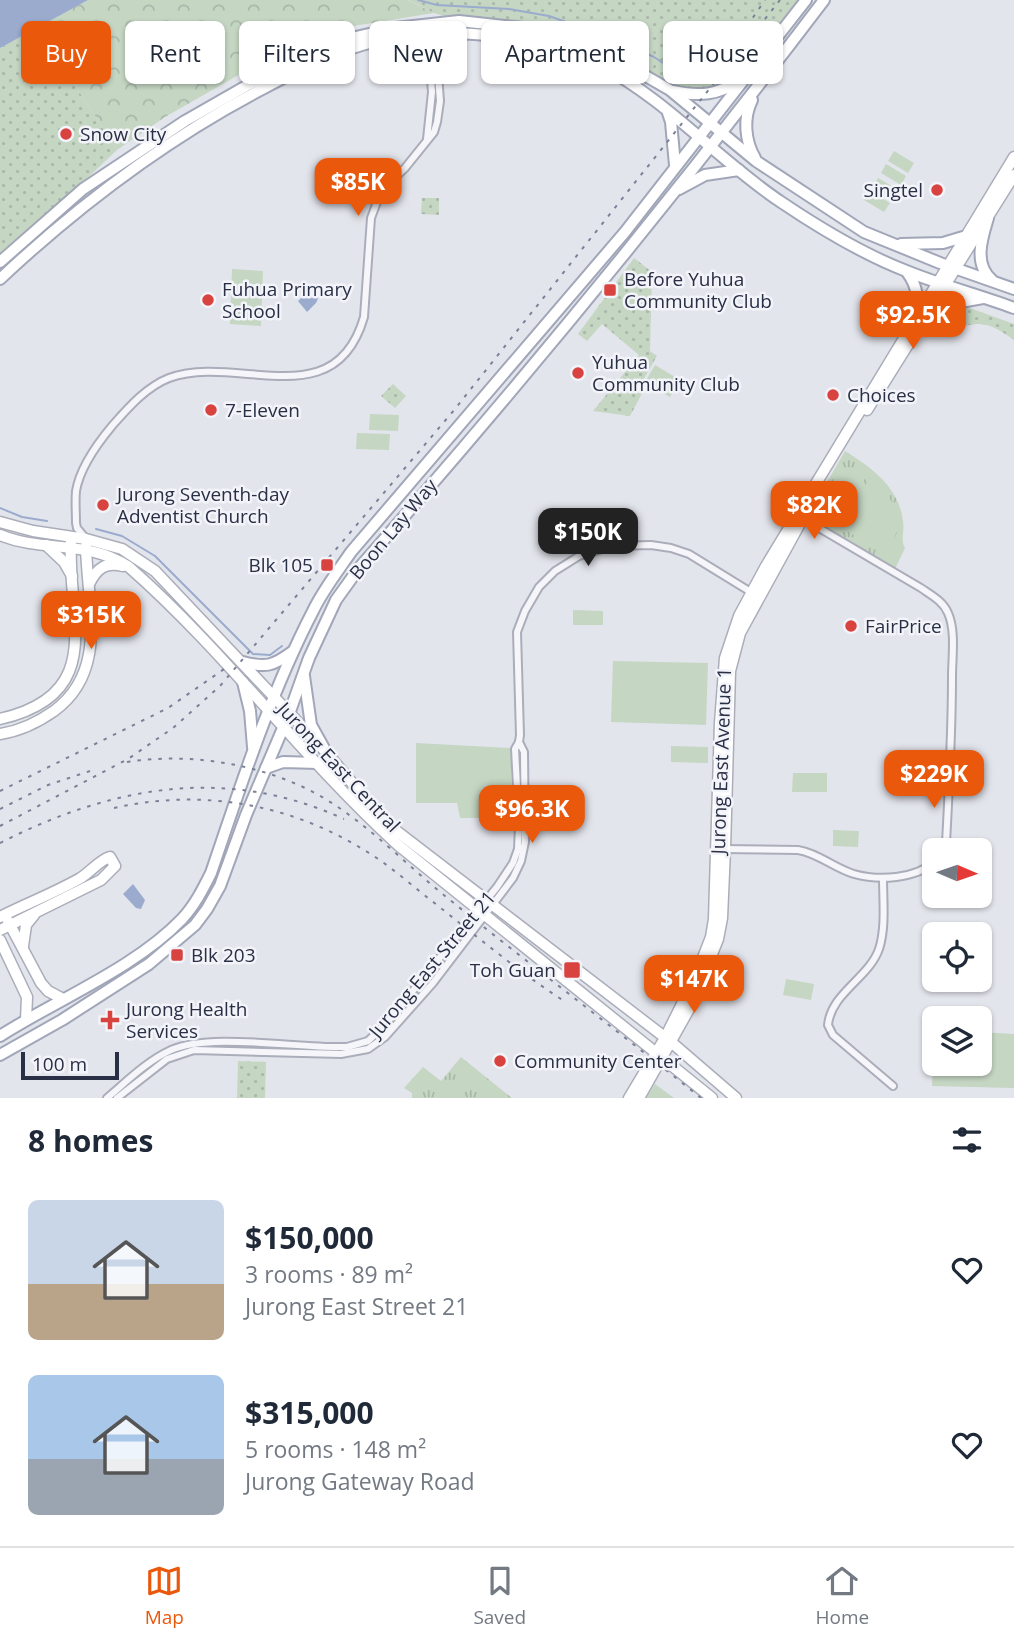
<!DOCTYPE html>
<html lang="en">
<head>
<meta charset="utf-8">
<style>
  :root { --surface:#fff; --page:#f2f2f3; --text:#1f2937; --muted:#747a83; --line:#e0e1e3; --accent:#ea580c }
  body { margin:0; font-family:"Open Sans",sans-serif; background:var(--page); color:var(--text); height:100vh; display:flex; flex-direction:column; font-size:26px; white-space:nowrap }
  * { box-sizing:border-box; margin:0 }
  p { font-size:23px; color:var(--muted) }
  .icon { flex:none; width:38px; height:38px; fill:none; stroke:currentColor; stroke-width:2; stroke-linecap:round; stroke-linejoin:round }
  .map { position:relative; height:1098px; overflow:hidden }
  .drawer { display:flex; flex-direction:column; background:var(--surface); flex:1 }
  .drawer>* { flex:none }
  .top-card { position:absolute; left:21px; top:21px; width:973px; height:63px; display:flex; gap:14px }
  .needle { width:46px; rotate:92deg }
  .buttons { position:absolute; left:922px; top:838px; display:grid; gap:14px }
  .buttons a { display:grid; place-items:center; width:70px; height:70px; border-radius:10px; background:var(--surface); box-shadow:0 2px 5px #0004; font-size:35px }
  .scale { position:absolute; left:21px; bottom:18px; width:98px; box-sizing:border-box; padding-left:7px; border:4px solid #292f45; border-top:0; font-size:19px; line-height:24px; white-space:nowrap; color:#292f45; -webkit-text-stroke:5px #f3f4f9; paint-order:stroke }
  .price { position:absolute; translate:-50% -60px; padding:0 16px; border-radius:14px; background:var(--accent); color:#fff; font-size:23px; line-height:46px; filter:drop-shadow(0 2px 4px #0008) }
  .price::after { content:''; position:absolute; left:50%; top:42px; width:21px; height:16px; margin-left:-10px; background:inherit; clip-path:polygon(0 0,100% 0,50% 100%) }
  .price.active { background:#222; color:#fff }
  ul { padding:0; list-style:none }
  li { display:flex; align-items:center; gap:21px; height:175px; padding:0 28px }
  li span { display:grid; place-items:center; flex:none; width:196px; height:140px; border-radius:10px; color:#555 }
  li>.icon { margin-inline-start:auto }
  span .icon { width:84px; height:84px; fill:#fffc; stroke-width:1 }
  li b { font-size:30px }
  h2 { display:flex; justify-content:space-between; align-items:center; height:84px; padding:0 28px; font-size:30px }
  .chip { padding:0 24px; border-radius:10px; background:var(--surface); box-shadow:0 2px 5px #0004; font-size:24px; line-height:63px }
  .chip.active { background:var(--accent); color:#fff }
  .tabs { display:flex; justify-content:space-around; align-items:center; height:98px; border-top:2px solid var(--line); background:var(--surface); font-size:19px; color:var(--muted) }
  .tabs a { display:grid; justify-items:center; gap:4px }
  .tabs .active { color:var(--accent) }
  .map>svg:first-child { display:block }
  .grass { fill:url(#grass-tufts) }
  .forest { fill:url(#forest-crowns) }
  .park { fill:url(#park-dots) }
  .garden { fill:#c5d6c3 }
  .water { fill:#9babce }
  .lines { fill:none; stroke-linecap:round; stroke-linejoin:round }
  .stream { stroke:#9babce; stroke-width:2 }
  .street-casing { stroke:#abaeba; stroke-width:10 }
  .secondary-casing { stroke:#abaeba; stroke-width:13 }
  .primary-casing { stroke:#a1a6b8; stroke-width:14 }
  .street { stroke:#f6f6fa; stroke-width:6 }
  .secondary { stroke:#fff; stroke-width:10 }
  .primary { stroke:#fff; stroke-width:10 }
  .rail { stroke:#7b8197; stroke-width:2; stroke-dasharray:3.5 7; stroke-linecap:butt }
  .poi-dot { fill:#d84340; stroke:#f3f4f9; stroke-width:2.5 }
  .labels { text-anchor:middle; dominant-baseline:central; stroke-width:5; stroke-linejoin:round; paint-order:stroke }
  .poi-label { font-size:19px; fill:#292f45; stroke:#f3f4f9; text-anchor:start }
  .street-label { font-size:19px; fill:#292f45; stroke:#f3f4f9 }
</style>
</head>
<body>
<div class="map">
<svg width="1014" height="1098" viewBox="0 0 1014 1098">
  <defs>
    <pattern id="grass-tufts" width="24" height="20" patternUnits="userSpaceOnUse" patternTransform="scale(1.75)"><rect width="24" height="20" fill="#c5d6c3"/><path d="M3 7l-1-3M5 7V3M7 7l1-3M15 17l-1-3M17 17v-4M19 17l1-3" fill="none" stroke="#a9b8a9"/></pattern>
    <pattern id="forest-crowns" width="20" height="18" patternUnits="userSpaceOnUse" patternTransform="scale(1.75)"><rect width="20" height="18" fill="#c5d6c3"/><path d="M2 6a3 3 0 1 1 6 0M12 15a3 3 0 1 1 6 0" fill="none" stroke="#a9b8a9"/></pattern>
    <pattern id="park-dots" width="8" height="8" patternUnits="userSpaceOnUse" patternTransform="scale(1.75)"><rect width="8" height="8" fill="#c5d6c3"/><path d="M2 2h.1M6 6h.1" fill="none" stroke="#a9b8a9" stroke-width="1.8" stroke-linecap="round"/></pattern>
  </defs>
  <rect width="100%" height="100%" fill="#e3e5ec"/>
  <g class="grass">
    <path d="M845 451C872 468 899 487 903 521 905 531 900 539 905 548L894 571 803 518 815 503Z"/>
    <path d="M461 1057 512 1098H412V1093L404 1088 423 1067 441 1081Z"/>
    <path d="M655 1084 674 1098H646Z"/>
  </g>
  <path class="forest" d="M88 0H408L434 13 335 29 293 44 165 117 117 150 37 27Z"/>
  <g class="park">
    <path d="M409 0H806L749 74 726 89 680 93 590 44 543 30 459 21 434 13Z"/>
    <path d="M37 27 117 150 0 260V48Z"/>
    <path d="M422 198H439V215L421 214Z"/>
    <path d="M634 258 652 272 650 351 657 356 642 382 646 386 630 416 593 411 639 355 602 324 587 341 578 334Z"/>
    <path d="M956 307H967L1014 324V340C979 315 978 326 940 330L935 336 930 337V319L937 312Z"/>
    <path d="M393 384 406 396 395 408 381 396Z"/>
    <path d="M238 1061 266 1062 265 1098H237Z"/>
  </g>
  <g class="garden">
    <path d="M894 151 914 163 908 173 888 161Z"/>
    <path d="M886 164 906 176 901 185 881 173Z"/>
    <path d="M878 178 898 190 893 199 873 187Z"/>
    <path d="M870 191 890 203 884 212 864 200Z"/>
    <path d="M232 269 263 271 261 326 230 324Z"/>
    <path d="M655 365 680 380 670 397 645 382Z"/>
    <path d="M370 414 399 415 398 431 369 430Z"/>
    <path d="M357 433 390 434 389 450 356 449Z"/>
    <path d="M871 475 883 482 899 520 892 550H877L841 527Z"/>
    <path d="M573 610 603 611V625H573Z"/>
    <path d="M613 661 708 663 706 725 611 722Z"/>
    <path d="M416 743 511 748 512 818H460L457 803H416Z"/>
    <path d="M671 746 708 747V763L671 762Z"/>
    <path d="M793 773H827V792H792Z"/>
    <path d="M833 830 859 831 858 847 833 846Z"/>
    <path d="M786 979 814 984 811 1000 783 995Z"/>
    <path d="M934 1031V1064H980V1032L1014 1034V1088L932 1086Z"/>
  </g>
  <g class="water">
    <path d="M0 0H88L0 48Z"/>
    <path d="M310 290 319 296 316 303 307 312 298 301Z"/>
    <path d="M133 884 145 900 141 909 136 908 123 894Z"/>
  </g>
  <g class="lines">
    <g class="stream">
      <path d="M418 0 437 5 509 9 549 16 622 42 654 57 677 72 689 76H701L718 54 726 51 739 58"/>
      <path d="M0 508 22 517 47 521"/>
      <path d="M96 529 122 536 155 556 253 654 270 655 282 646"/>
    </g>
    <defs>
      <g id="street">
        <path d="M421 35 428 46 432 92 427 139"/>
        <path d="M802 518 921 588C931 595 943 601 948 613 956 631 952 657 952 677 952 732 949 788 946 843L943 850"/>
        <path d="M86 539 77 528 76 523C76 512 75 501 76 491 80 467 97 444 112 426 128 408 146 387 169 378 237 353 335 418 364 317L371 218 377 202 387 185 405 168 434 132 437 122 440 101 435 35"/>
        <path d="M722 849 798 850C818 853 834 868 854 874 879 881 915 879 934 862"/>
        <path d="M883 878C883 900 886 928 879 949 869 978 831 993 828 1025L833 1035 893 1086"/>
        <path d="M107 1098C127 1081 147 1061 171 1050 211 1032 300 1049 347 1047L368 1041 386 1024 497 887 513 863 518 849 519 825 515 749 519 742 520 735 517 632 525 611 539 587 555 571 579 556 612 546 651 545 671 548 689 554 754 594"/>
        <path d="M117 1098 167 1059 194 1050 341 1054 368 1049 385 1037 433 983 513 878 521 861 525 842 524 752 519 742"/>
      </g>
      <g id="secondary">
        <path d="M867 410 1014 175"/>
        <path d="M0 522 33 531 86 539 122 549 155 571 326 752 386 823 671 1042 736 1098"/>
        <path d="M0 535C44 553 87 539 129 567 226 652 303 759 398 845L712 1098"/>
        <path d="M46 545 64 562 72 576"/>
        <path d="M89 584C97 568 105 562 123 566"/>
        <path d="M0 719C109 694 66 616 71 540"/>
        <path d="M0 734C20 731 37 723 54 711 109 671 87 604 86 546"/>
        <path d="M0 917C26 904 54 893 79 879 90 873 99 860 110 857L115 866 101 880 0 930"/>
        <path d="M8 921 41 983 48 991 63 999"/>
        <path d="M0 940 27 997 26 1020"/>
        <path d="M23 946 26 925 34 915"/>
        <path d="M629 1098 665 1038 695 978 711 937 714 919 720 723 725 658 739 616 766 566 1014 157"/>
        <path d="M639 1098 693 1002 718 939 722 918 725 849 730 671 740 633 809 507"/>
      </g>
      <g id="primary">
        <path d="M673 91C700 97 718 95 740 80"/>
        <path d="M752 100C743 118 745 141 755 158"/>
        <path d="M668 113 671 122 675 165"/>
        <path d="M679 189 705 175 739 170"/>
        <path d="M988 218C982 238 973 264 992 280"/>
        <path d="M901 244 943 243 963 237"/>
        <path d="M0 262 83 189 185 121 248 85 347 39 395 28 459 21 543 30 590 44 670 90 756 161 864 232 940 263 1014 289"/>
        <path d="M907 272C919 288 918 300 915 319"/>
        <path d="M0 279C80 204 166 139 264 88 300 69 337 50 377 41 446 26 536 33 600 65 667 100 718 160 781 202 821 229 864 255 909 272 944 286 979 295 1014 308"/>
        <path d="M926 316 938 306 983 298"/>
        <path d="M243 662C266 668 273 666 292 652"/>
        <path d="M304 676 311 725 326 752"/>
        <path d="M243 682 250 711 253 747"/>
        <path d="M266 768 283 762 318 763"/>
        <path d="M0 1036C58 999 135 968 182 919 195 905 203 889 211 873 241 785 270 694 313 611 323 590 338 571 351 552L625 232 806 0"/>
        <path d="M0 1055 62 1020 149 964 195 925 207 909 220 886 246 815 289 714 309 658 336 600 359 568C520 385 676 195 824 0"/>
      </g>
    </defs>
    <use href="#street" class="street-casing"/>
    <use href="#secondary" class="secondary-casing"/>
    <use href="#primary" class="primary-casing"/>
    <use href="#street" class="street"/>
    <use href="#secondary" class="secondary"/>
    <use href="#primary" class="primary"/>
    <g class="rail">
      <path d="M741 35 765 0"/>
      <path d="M127 762C186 753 249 762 303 787 360 814 402 862 450 900 533 967 618 1031 701 1098"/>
      <path d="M0 791 168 708 227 667"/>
      <path d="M114 808C203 788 292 804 369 853 390 866 409 883 428 898 473 933 516 970 564 1001"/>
      <path d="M0 809 48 785 96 769"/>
      <path d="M0 826 128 759 173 728 220 686 455 409 780 0"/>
      <path d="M0 843C112 786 226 765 344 819"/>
    </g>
  </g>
  <g class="poi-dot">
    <circle cx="66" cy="134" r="7"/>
    <circle cx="937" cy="190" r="7"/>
    <rect x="603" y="283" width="14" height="14" rx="3.5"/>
    <circle cx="208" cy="300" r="7"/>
    <circle cx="578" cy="373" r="7"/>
    <circle cx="833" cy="395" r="7"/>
    <circle cx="211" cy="410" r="7"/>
    <circle cx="103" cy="505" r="7"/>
    <rect x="320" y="558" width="14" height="14" rx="3.5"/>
    <circle cx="851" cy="626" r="7"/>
    <rect x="170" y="948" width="14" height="14" rx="3.5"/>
    <rect x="563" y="961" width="18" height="18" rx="3.5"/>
    <path d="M106.5 1009.5h7v7h7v7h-7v7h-7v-7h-7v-7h7z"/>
    <circle cx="500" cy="1061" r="7"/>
  </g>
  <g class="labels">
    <g class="poi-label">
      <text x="80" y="134">Snow City</text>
      <text x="923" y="190" text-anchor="end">Singtel</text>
      <text x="624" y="279">Before Yuhua<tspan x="624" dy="22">Community Club</tspan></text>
      <text x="222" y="289">Fuhua Primary<tspan x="222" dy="22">School</tspan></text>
      <text x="592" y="362">Yuhua<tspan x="592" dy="22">Community Club</tspan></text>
      <text x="847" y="395">Choices</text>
      <text x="225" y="410">7-Eleven</text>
      <text x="117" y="494">Jurong Seventh-day<tspan x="117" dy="22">Adventist Church</tspan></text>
      <text x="313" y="565" text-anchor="end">Blk 105</text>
      <text x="865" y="626">FairPrice</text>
      <text x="191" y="955">Blk 203</text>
      <text x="556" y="970" text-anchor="end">Toh Guan</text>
      <text x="126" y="1009">Jurong Health<tspan x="126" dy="22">Services</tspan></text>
      <text x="514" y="1061">Community Center</text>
    </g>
    <g class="street-label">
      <text transform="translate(393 529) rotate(-50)">Boon Lay Way</text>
      <text transform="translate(721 761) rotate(-88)">Jurong East Avenue 1</text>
      <text transform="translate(339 767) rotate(47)">Jurong East Central</text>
      <text transform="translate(432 964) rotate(-50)">Jurong East Street 21</text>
    </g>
  </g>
</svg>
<div class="buttons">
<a><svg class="needle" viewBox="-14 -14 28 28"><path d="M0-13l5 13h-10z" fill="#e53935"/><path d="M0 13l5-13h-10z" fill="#747a83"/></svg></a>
<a><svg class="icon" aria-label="locate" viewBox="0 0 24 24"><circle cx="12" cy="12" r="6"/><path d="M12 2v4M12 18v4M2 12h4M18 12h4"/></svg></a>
<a><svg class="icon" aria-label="layers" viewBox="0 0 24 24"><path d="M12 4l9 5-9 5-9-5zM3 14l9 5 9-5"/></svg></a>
</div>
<div class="scale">100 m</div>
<b class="price" style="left:358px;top:218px">$85K</b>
<b class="price" style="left:913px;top:351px">$92.5K</b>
<b class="price" style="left:814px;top:541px">$82K</b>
<b class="price active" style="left:588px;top:568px">$150K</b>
<b class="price" style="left:91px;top:651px">$315K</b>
<b class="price" style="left:934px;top:810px">$229K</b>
<b class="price" style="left:532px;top:845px">$96.3K</b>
<b class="price" style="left:694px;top:1015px">$147K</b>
<div class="top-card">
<a class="chip active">Buy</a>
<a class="chip">Rent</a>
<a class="chip">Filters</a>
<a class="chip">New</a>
<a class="chip">Apartment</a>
<a class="chip">House</a>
</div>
</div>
<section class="drawer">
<h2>8 homes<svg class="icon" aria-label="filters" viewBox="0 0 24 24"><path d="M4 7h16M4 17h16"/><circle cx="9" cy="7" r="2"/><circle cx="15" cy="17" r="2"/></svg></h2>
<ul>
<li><span style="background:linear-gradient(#c9d6e8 60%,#b9a48a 0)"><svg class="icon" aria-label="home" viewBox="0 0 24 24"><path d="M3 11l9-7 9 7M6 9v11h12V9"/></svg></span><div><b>$150,000</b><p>3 rooms · 89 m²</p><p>Jurong East Street 21</p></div><svg class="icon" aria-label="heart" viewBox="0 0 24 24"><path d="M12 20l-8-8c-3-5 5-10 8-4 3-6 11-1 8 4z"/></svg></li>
<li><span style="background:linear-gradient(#a9c7e8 60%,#9aa5b1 0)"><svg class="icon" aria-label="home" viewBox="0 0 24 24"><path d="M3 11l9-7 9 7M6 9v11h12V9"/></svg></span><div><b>$315,000</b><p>5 rooms · 148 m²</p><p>Jurong Gateway Road</p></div><svg class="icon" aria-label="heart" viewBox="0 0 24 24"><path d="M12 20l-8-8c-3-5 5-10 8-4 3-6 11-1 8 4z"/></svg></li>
</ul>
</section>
<nav class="tabs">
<a class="active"><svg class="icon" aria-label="map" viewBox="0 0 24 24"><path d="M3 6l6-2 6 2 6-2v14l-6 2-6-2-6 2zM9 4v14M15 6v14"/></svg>Map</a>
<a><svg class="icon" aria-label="saved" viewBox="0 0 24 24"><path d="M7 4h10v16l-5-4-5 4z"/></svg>Saved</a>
<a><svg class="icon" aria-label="home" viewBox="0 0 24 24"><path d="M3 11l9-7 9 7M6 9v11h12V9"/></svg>Home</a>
</nav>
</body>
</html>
